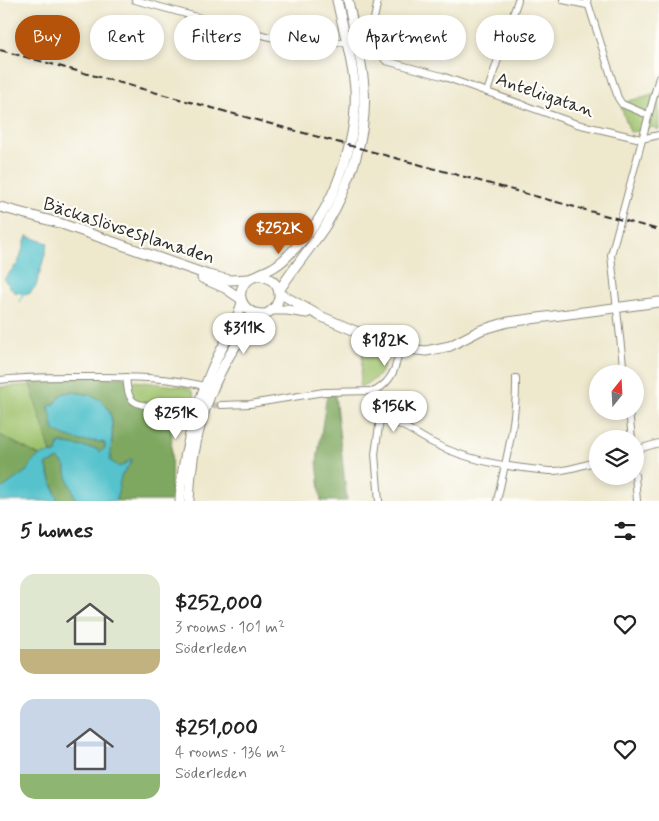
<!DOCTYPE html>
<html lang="en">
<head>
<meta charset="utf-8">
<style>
  :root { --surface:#fff; --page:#f2f2f2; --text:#222; --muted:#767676; --accent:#b45309 }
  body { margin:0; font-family:Mynerve,sans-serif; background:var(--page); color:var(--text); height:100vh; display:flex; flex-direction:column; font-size:19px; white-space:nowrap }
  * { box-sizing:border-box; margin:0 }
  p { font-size:16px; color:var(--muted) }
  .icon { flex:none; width:28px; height:28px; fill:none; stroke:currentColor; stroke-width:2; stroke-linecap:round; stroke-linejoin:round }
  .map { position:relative; height:501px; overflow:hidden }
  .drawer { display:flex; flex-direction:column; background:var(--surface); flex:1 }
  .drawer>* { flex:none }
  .guide { position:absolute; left:15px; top:15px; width:630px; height:45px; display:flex; gap:10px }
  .needle { width:32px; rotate:18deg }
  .controls { position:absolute; left:589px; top:365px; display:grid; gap:10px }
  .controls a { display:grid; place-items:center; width:55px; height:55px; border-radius:50%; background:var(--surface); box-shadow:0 2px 8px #0003; font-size:25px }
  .price { position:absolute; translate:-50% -42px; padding:0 11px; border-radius:18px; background:#fff; color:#222; font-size:16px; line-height:32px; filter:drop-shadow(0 1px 2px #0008) }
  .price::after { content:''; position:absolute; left:50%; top:30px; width:15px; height:11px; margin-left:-8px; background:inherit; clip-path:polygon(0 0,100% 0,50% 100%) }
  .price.active { background:var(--accent); color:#fff }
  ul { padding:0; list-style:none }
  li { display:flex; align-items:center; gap:15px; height:125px; padding:0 20px }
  li span { display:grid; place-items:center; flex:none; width:140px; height:100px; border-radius:15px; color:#555 }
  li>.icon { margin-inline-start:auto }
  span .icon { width:60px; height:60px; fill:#fffc; stroke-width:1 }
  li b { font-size:21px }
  h2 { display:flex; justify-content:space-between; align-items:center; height:60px; padding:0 20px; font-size:21px }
  .chip { padding:0 18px; border-radius:22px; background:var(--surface); box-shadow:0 2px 8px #0003; font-size:18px; line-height:45px }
  .chip.active { background:var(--accent); color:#fff }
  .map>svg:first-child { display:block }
  .green { fill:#9dc16b; stroke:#64764b }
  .forest { fill:#7ea75f; stroke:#546945 }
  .water { fill:#55c2cc; stroke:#40767c }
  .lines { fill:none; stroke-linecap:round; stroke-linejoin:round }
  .stream { stroke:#55c2cc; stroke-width:2 }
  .minor-tunnel { stroke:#c7c2ad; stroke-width:6; stroke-dasharray:6 3; stroke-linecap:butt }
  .minor-casing { stroke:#8c8a7c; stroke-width:8 }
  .tertiary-casing { stroke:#8c8a7c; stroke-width:11 }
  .minor { stroke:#fff; stroke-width:6 }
  .tertiary { stroke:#fff; stroke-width:9 }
  .rail { stroke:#2b2b2b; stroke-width:2; stroke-dasharray:8 4; stroke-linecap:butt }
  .labels { text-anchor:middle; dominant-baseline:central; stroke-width:4.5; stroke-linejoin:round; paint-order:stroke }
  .street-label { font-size:19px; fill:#2b2b2b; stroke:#fdfcf7 }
</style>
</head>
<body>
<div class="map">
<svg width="659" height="501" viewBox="0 0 659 501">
  <rect width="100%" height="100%" fill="#fdfcf7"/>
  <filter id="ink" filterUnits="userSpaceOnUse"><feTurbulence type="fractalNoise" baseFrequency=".02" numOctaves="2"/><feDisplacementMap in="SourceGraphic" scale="10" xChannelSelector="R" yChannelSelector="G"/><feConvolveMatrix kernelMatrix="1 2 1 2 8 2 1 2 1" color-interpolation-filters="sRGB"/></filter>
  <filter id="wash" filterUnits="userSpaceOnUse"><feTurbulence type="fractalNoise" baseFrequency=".0096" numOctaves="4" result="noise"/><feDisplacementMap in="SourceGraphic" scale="20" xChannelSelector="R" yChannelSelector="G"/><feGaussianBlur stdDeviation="1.12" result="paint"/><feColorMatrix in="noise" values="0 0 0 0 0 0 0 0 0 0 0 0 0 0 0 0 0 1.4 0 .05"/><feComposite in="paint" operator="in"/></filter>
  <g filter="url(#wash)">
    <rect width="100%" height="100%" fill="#eee8cd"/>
    <g class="green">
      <path d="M656 91 659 94V130L653 127 640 131 630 132 621 107C628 99 635 100 645 97 649 97 653 94 656 91Z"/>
      <path d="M363 349C378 351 392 360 378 376 373 381 366 384 360 387Z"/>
      <path d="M126 380 186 387 191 390 195 397 191 410 142 405 133 400Z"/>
      <path d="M31 385 51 453 40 456 0 435V387Z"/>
    </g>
    <g class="forest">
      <path d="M28 377H126L133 400 142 405 172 407 171 501H116L121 476 132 461 131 459 120 467 111 462C110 456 111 449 112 443 116 407 104 394 69 392L48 408 99 442H104L105 448 100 452 63 443 58 444 57 453H51Z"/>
      <path d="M327 394 335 395 347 501H321L317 461Z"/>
      <path d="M0 435 40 456 33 461 28 470 0 490Z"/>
      <path d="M59 459 66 467C65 479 74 489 76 501H58C56 494 47 468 47 464Z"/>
    </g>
    <g class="water">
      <path d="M27 236 48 243 36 286 29 294 14 292 4 279 18 263Z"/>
      <path d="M69 392C120 395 113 421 110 461L120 467 132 459V461L121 476 116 501H76C74 489 65 479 66 467L59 459 47 464 46 466 58 501H0V490L28 470 33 461 38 457 44 454 57 453 59 443 97 449 100 452 105 448V443C98 440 89 442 81 441 71 439 62 435 54 430L49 406 55 404 62 394Z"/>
    </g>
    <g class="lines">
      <g class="stream">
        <path d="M49 204 50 201"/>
        <path d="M20 301 24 292"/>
      </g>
    </g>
  </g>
  <g filter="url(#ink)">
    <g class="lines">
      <path class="minor-tunnel" d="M202 406 221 405"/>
      <defs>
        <g id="minor">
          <path d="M135 0 299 45 317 46 349 41"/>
          <path d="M378 0 374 19 381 55 386 61 442 76 577 124 641 139 659 135"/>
          <path d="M563 0 587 5"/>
          <path d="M587 0 618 98 622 104 648 115"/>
          <path d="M487 92 518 0"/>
          <path d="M624 374 611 255 659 77"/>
          <path d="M126 377C127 384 127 391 130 397 137 411 175 406 189 406"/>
          <path d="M0 380C32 376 64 377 96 377 134 377 171 377 208 387"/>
          <path d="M375 391 380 419 375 454 379 501"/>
          <path d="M375 391C393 381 396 367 400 348"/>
          <path d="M221 405 250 404 324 392 375 391"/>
          <path d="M629 411 632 439"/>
          <path d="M380 419C400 421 414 433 431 442 460 457 490 464 523 468 533 469 543 471 553 471 568 471 583 465 598 461"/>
          <path d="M635 450 659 443"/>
          <path d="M635 475 637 501"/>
          <path d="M497 501C506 459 517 421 516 378"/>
        </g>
        <g id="tertiary">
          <path d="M0 207 59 223 208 275 230 280 249 279"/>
          <path d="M202 278 225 288 241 299"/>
          <path d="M279 291C293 268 311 248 326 225 350 185 368 134 364 87 362 58 353 28 348 0"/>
          <path d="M279 293 320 316 381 342 400 348 426 351 450 346 481 330 508 322 659 302"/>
          <path d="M272 310H287L307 313"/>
          <path d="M264 314C248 315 234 300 244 284 250 276 268 272 277 265 285 260 292 251 299 244 334 208 358 140 355 90 353 60 343 29 337 0"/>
          <path d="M235 338 248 319 255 314"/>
          <path d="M180 501C182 457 194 412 211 371 221 347 236 327 242 302"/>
          <path d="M189 501C191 444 207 385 241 338 245 332 250 325 256 321 263 314 275 312 278 301 283 287 271 276 258 276"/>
        </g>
      </defs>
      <use href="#minor" class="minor-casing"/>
      <use href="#tertiary" class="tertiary-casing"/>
      <use href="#minor" class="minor"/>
      <use href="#tertiary" class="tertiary"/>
      <path class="rail" d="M0 50 659 230"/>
    </g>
  </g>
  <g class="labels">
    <g class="street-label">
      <text transform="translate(545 95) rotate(19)">Anteliigatan</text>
      <text transform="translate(129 231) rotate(18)">Bäckaslövsesplanaden</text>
    </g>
  </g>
</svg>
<div class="controls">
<a><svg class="needle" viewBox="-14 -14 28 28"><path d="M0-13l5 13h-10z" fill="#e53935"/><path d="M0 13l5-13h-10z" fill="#767676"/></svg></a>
<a><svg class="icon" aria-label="layers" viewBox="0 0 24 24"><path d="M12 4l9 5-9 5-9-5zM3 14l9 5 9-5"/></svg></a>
</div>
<b class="price active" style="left:279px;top:255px">$252K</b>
<b class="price" style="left:244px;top:355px">$311K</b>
<b class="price" style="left:385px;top:367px">$182K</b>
<b class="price" style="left:394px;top:433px">$156K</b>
<b class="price" style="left:176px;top:440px">$251K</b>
<div class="guide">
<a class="chip active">Buy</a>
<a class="chip">Rent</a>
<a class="chip">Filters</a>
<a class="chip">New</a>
<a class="chip">Apartment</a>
<a class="chip">House</a>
</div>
</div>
<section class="drawer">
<h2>5 homes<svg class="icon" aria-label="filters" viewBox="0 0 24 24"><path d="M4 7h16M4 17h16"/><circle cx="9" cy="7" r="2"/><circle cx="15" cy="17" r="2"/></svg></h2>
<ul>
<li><span style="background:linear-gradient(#dfe7d0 75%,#c2b280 0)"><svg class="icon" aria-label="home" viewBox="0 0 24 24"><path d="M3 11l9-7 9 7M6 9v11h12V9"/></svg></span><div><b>$252,000</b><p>3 rooms · 101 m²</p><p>Söderleden</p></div><svg class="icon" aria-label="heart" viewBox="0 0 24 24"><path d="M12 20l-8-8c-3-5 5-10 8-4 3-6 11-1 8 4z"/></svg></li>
<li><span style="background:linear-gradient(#c9d6e8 75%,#8fb573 0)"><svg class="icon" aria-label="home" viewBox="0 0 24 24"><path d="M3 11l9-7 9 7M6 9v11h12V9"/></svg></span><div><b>$251,000</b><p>4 rooms · 136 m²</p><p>Söderleden</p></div><svg class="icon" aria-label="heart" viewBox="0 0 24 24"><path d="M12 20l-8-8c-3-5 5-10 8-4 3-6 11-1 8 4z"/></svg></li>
</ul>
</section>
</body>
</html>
